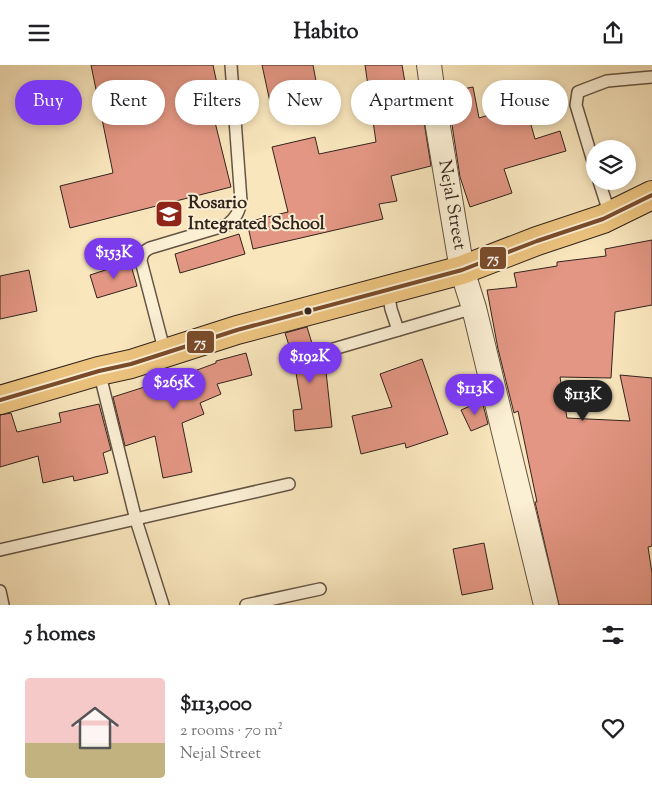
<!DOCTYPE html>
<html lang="en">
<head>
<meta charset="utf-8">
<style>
  :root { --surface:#fff; --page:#f6f6f6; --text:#202124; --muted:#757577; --line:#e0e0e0; --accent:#7c3aed }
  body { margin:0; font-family:"Sorts Mill Goudy",serif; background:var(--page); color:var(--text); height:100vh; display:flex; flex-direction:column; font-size:19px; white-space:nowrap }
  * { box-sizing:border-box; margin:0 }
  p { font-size:16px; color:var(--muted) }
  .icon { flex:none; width:28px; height:28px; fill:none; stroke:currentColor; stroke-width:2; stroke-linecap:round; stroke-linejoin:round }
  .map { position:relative; height:540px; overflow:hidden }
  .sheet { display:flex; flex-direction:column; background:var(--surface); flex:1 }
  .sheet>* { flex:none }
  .top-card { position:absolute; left:15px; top:15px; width:622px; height:45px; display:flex; gap:10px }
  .controls { position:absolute; left:586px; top:75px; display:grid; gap:10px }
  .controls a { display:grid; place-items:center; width:50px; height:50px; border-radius:50%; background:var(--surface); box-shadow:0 2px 8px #0003; font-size:25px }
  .price { position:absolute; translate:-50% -42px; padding:0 11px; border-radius:18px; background:var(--accent); color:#fff; font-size:16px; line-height:32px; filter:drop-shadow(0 1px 2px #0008) }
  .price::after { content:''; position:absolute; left:50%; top:30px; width:15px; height:11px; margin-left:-8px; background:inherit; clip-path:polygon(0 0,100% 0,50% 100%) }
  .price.active { background:#222; color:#fff }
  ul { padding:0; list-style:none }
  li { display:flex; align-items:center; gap:15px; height:125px; padding:0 25px }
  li+li { border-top:1px solid var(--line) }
  li span { display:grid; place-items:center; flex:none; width:140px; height:100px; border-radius:5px; color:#555 }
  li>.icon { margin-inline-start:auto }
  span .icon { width:60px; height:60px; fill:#fffc; stroke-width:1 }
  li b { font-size:21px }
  h2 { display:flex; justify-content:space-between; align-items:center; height:60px; padding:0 25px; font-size:21px }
  .tag { padding:0 18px; border-radius:22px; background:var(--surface); box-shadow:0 2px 8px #0003; font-size:18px; line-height:45px }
  .tag.active { background:var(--accent); color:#fff }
  header { display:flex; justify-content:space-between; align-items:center; height:65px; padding:0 25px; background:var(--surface); font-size:22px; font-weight:800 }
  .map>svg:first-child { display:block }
  .building { fill:#e29683; stroke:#32241d }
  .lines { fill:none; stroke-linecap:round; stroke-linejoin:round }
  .service-casing { stroke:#645445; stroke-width:14 }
  .minor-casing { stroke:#645445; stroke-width:26 }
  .trunk-casing { stroke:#32241d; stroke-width:30 }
  .service { stroke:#fbefd4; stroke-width:11 }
  .minor { stroke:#fbefd4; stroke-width:24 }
  .trunk { stroke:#ecc37e; stroke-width:28 }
  .bus-1-casing { stroke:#fbefd4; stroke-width:8 }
  .bus-1 { stroke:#7a4b2a; stroke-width:4 }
  .bus-dot { fill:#32241d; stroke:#fbefd4; stroke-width:2 }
  .labels { text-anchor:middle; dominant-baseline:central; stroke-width:4; stroke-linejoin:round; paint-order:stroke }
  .poi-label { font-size:18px; font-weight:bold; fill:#32241d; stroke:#fbefd4; text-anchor:start }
  .street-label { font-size:18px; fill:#32241d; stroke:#fbefd4 }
  .line-badge { stroke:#fbefd4; stroke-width:2 }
  .badge-label { font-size:14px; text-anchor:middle; font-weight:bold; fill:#fff }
</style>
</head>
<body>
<header><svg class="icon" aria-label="menu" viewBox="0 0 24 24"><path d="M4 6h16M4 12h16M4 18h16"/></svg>Habito<svg class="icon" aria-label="share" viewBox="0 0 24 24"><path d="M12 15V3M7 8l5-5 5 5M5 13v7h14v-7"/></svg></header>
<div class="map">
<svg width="652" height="540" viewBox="0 0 652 540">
  <rect width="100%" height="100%" fill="#f9e6bd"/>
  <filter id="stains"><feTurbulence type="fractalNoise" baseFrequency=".004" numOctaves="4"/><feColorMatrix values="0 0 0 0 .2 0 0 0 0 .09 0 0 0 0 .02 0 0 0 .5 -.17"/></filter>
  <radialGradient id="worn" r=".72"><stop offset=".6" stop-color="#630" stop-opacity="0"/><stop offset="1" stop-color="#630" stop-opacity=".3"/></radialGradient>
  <g class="building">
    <path d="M91 0H213L223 47 213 49 231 122 70 163 60 121 113 108Z"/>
    <path d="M262 0H313L318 27 270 37Z"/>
    <path d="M365 0H402L408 35 420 32 431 101 391 111 397 136 379 139 383 154 253 184 247 157 288 147 272 82 315 72 319 89 376 77Z"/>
    <path d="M473 22 479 53 525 39 535 74 560 66 566 86 504 104 512 128 470 142 460 112 447 27Z"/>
    <path d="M239 169 245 189 180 208 175 189Z"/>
    <path d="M652 175V240L615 247 611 313 560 312 567 353 630 356 620 310 652 313V481L648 482 652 508V540H559L535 437H537L518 346 514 348 498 284 487 225 517 222 514 208 557 201V197L606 191 605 184Z"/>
    <path d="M130 197 137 221 97 233 90 210Z"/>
    <path d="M29 205 37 246 0 254V211Z"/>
    <path d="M307 262 318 298 325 297 332 362 295 366 293 345 302 344 294 296 285 268Z"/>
    <path d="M246 288 252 310 217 319 221 329 200 338 204 349 182 358 192 407 163 413 155 371 125 381 113 332 154 319V321L216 298V296Z"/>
    <path d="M422 294 448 369 406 383 405 378 361 389 352 351 392 342 380 309Z"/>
    <path d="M482 336 488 359 471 366 461 345Z"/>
    <path d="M99 339 111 385 103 388 108 408 74 416 73 411 43 418 38 391 0 402V350L11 348 17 367 61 357 59 348Z"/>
    <path d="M484 478 493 524 462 530 453 484Z"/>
  </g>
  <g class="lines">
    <defs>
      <g id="service">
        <path d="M595 103 576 40 578 27 607 16 652 12"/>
        <path d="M599 116 610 150"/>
        <path d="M388 226 391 244 398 265"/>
        <path d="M330 285 474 243"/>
        <path d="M165 288 141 196C142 189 144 186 150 183L227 160C236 153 239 147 241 136L231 0"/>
        <path d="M99 306 136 455 163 540"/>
        <path d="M0 485 289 419"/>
        <path d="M0 526 3 540"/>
        <path d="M246 540 320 524"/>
      </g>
      <path id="minor" d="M429 0 435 44 462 205 474 243 546 540"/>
      <path id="trunk" d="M0 335 99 306 131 299 237 265 462 205 537 176 603 154 652 130"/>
    </defs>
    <use href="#service" class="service-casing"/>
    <use href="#minor" class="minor-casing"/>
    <use href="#trunk" class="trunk-casing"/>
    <use href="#service" class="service"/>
    <use href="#minor" class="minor"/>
    <use href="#trunk" class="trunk"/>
    <defs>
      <path id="bus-1" d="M0 335 99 306 131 299 237 265 462 205 537 176 603 154 652 130"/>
    </defs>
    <use href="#bus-1" class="bus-1-casing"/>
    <use href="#bus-1" class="bus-1"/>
  </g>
  <defs>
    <symbol id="school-square" viewBox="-11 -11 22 22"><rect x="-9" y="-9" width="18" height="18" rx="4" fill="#8f2418" stroke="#fbefd4"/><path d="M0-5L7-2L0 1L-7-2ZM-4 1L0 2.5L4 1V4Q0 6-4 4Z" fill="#fff"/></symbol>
  </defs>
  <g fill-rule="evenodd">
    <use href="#school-square" x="153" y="133" width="32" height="32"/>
  </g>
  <circle class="bus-dot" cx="308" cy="246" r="4.5"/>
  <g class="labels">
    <g class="poi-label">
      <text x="188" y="139">Rosario<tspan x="188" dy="21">Integrated School</tspan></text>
    </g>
    <g class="street-label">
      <text transform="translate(451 140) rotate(80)">Nejal Street</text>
    </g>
  </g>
  <g class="line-badge">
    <rect x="479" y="181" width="28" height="24" rx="5" fill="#7a4b2a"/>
    <rect x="186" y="265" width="29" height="24" rx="5" fill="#7a4b2a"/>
  </g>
  <g class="badge-label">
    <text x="493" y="198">75</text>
    <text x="200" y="282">75</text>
  </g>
  <rect width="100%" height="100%" filter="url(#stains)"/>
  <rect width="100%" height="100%" fill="url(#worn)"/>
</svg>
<div class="controls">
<a><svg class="icon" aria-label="layers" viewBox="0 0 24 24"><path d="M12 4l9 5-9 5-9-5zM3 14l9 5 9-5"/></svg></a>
</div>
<b class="price" style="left:114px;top:215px">$153K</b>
<b class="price" style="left:310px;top:319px">$192K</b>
<b class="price" style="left:174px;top:345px">$265K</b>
<b class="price" style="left:475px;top:351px">$113K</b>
<b class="price active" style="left:583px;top:357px">$113K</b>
<div class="top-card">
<a class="tag active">Buy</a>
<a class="tag">Rent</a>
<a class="tag">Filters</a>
<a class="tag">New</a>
<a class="tag">Apartment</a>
<a class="tag">House</a>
</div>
</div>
<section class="sheet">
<h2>5 homes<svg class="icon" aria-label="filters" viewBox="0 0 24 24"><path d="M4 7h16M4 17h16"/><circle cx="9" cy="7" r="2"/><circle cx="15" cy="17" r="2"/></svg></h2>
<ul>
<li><span style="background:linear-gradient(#f6c9c9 65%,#c2b280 0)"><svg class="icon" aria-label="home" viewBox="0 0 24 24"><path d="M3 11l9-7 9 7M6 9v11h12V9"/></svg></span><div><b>$113,000</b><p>2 rooms · 70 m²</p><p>Nejal Street</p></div><svg class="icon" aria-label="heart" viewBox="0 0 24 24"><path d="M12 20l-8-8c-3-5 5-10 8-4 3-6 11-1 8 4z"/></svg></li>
</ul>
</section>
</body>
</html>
